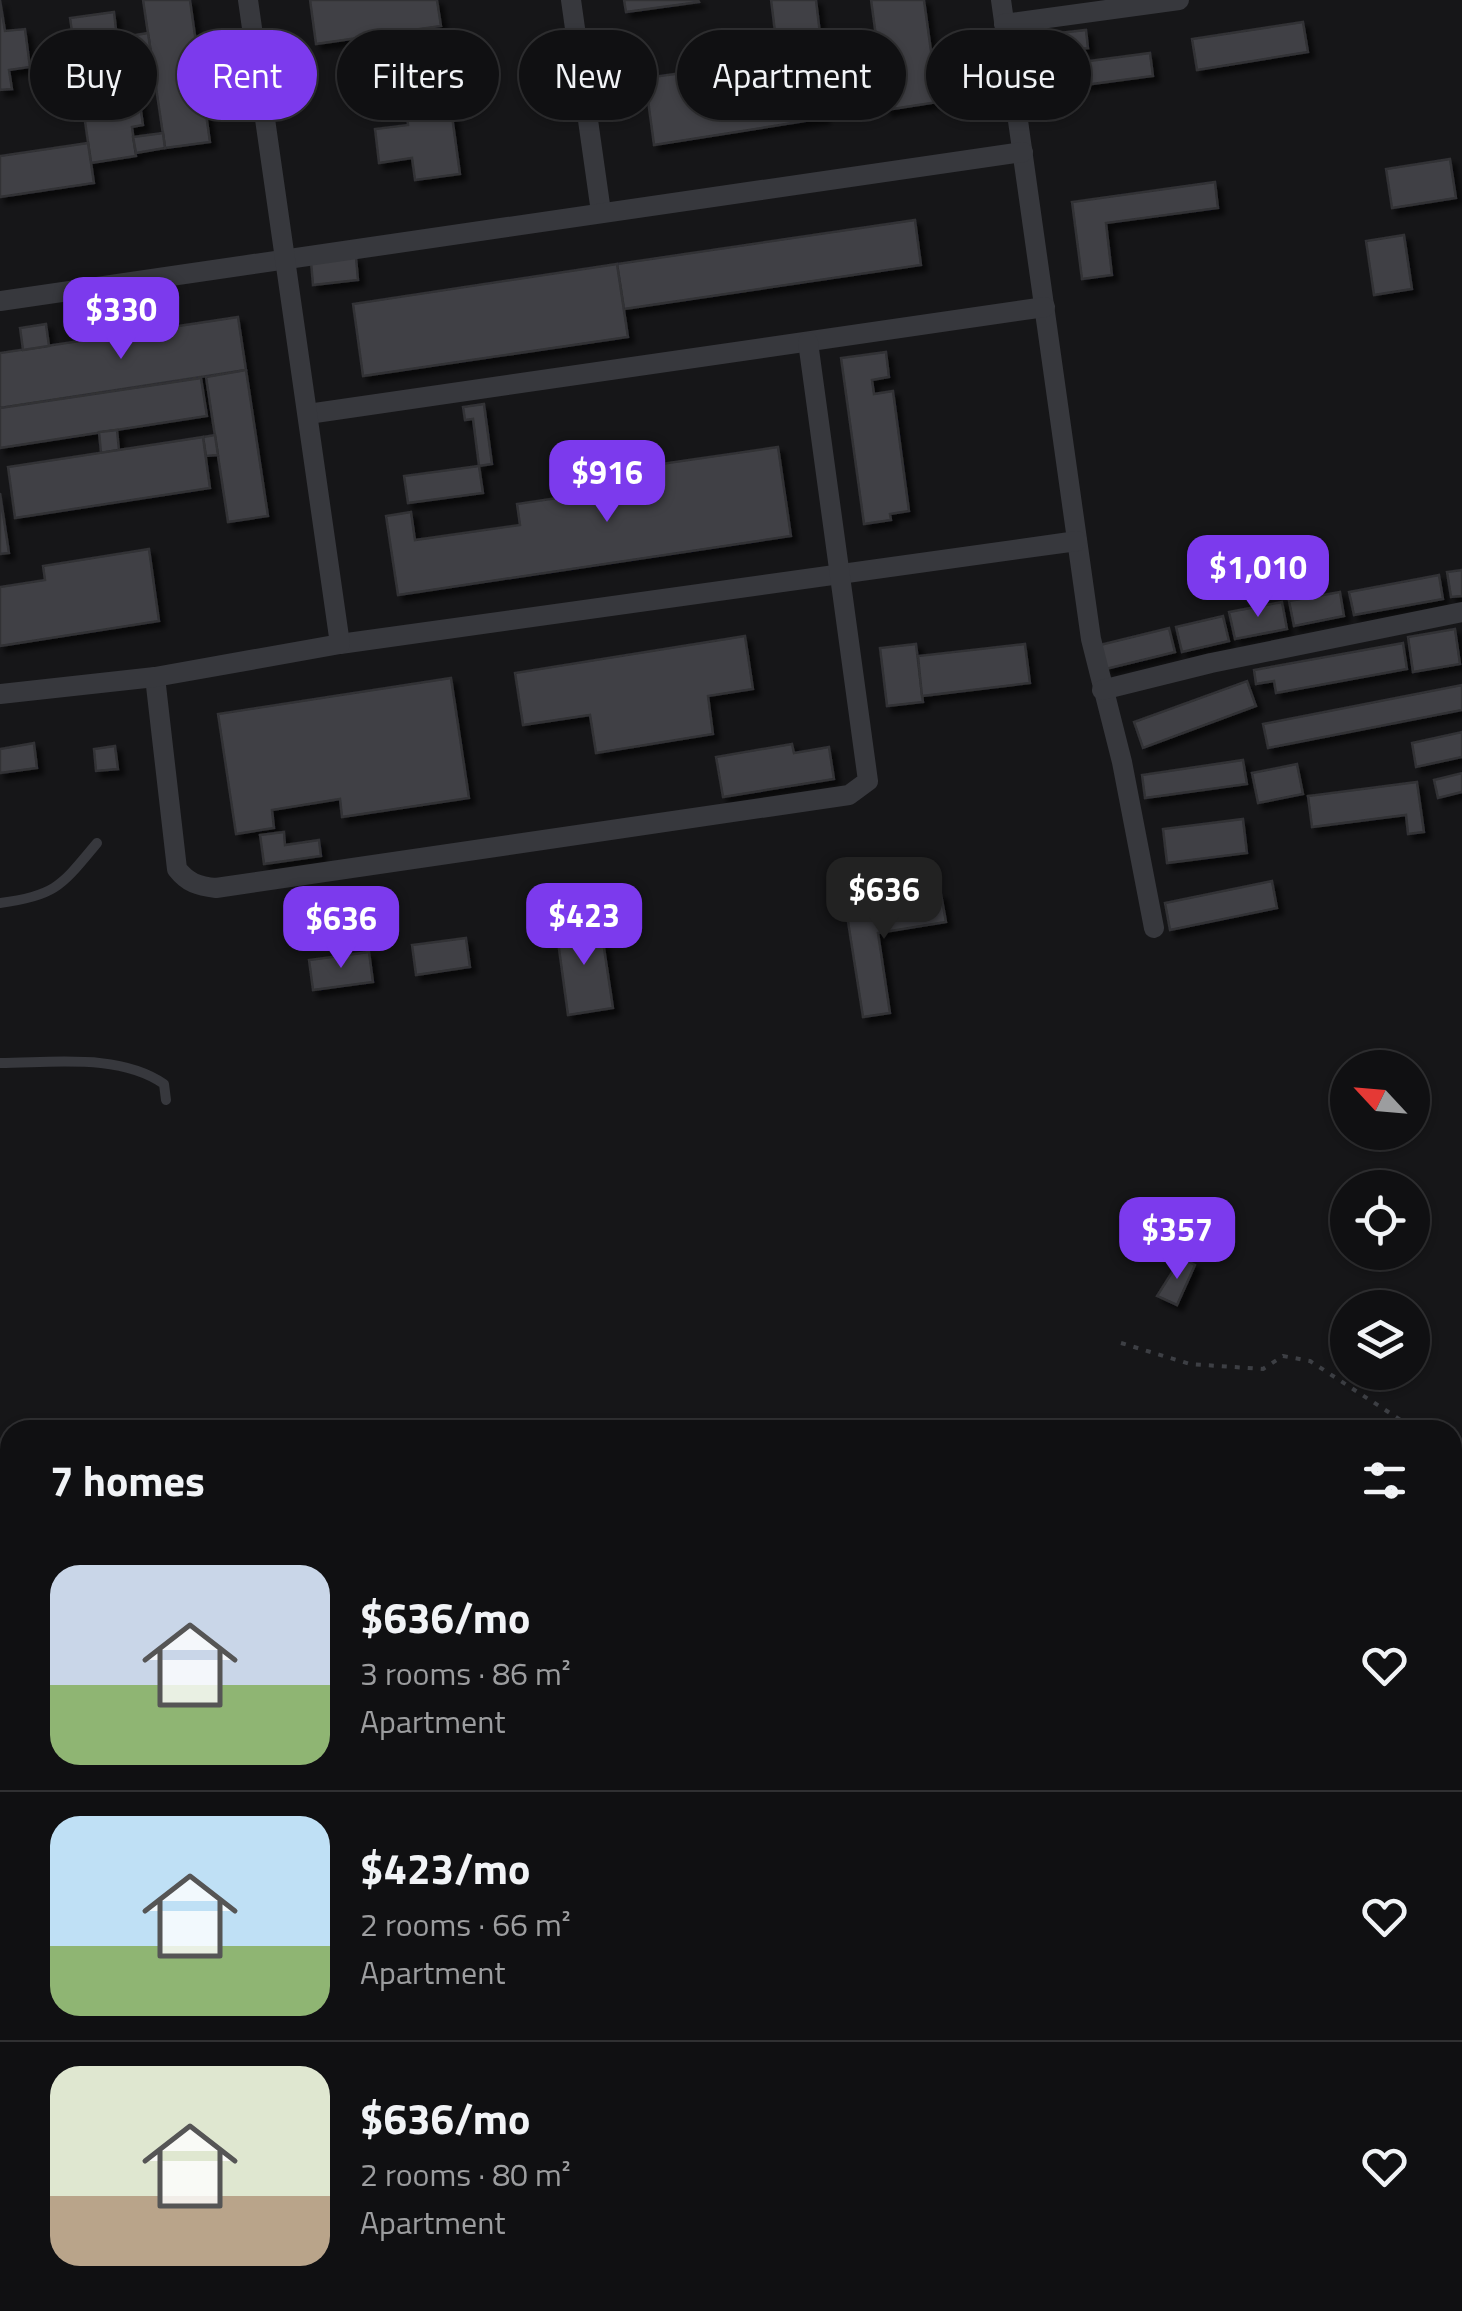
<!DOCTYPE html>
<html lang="en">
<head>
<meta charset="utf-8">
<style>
  :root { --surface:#101012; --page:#1e1e20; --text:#f1f3f6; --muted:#9c9d9f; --line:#303032; --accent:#7c3aed }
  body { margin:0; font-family:"Titillium Web",sans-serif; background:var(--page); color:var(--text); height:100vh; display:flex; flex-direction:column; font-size:38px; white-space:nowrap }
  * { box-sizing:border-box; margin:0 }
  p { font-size:32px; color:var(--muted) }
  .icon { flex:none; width:55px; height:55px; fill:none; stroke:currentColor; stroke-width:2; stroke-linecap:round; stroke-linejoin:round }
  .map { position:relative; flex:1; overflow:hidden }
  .side { position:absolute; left:0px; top:1420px; width:1462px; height:892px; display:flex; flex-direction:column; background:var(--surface); border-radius:30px 30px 0 0; box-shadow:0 2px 8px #0004,0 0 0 2px var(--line) }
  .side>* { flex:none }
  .guide { position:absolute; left:30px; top:30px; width:1402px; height:90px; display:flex; gap:20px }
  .needle { width:65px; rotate:296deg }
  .buttons { position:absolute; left:1330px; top:1050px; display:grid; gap:20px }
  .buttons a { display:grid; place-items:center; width:100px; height:100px; border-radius:50%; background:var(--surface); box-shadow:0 2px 8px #0004,0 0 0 2px var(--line); font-size:50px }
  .price { position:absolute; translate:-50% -85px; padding:0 22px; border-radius:20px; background:var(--accent); color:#fff; font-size:32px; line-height:65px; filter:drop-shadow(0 2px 5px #0008) }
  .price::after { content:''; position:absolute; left:50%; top:60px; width:30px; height:22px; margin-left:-15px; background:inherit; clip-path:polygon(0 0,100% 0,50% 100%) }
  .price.on { background:#222; color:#fff }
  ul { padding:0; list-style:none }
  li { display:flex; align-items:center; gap:30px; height:250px; padding:0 50px }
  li+li { border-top:2px solid var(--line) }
  li span { display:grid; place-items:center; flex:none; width:280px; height:200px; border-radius:30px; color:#555 }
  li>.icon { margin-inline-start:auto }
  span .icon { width:120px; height:120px; fill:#fffc; stroke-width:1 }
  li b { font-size:42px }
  h2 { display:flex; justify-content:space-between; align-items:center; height:120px; padding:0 50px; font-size:42px }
  .tag { padding:0 35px; border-radius:45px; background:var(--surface); box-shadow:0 2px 8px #0004,0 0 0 2px var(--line); font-size:35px; line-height:90px }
  .tag.on { background:var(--accent); color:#fff }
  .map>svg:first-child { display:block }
  .building { fill:#404145; stroke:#303034; stroke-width:2.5; filter:url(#shadow) }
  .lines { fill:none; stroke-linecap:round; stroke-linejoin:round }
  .path { stroke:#3d3f44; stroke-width:4; stroke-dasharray:5 8; stroke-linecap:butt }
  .service { stroke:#37383d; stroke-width:10 }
  .minor { stroke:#37383d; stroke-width:20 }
</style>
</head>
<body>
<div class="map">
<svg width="1462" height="2311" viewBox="0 0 1462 2311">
  <defs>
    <filter id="shadow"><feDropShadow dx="5.5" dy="5.5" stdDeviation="2.5" flood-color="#0009"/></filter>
  </defs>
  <rect width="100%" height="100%" fill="#161618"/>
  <g class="building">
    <path d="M0 0 5 31 25 29 30 67 9 70 12 89 0 90Z"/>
    <path d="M143 0H190L210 142 165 148Z"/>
    <path d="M310 0H437L441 26 316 44Z"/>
    <path d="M624 0H698L699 2 626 12Z"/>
    <path d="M771 0H816L821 42 777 48Z"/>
    <path d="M871 0H924L938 102 886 110Z"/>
    <path d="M114 12 117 38 148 33 152 59 134 62 143 125 132 127 136 156 91 163 70 18Z"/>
    <path d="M1303 22 1308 52 1197 70 1192 39Z"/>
    <path d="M1086 30 1088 48 1024 54 1022 37Z"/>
    <path d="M814 43 824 118 654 145 645 78 719 68 722 93 791 84 786 46Z"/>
    <path d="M1150 53 1153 76 1054 89 1051 66Z"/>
    <path d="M449 94 460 174 415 180 412 158 379 163 375 129 408 125 405 100Z"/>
    <path d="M163 133 165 148 136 153 133 137Z"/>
    <path d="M88 143 94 183 0 197V156Z"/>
    <path d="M1450 159 1456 198 1392 208 1386 169Z"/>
    <path d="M1215 182 1218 208 1106 223 1112 275 1082 279 1072 202Z"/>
    <path d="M915 220 921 265 624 309 617 264Z"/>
    <path d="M1404 235 1412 289 1374 295 1366 241Z"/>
    <path d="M356 257 358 280 313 285 311 262Z"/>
    <path d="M617 264 628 337 363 376 353 304Z"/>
    <path d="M238 317 246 370 0 408V353Z"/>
    <path d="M46 324 49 346 23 350 20 328Z"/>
    <path d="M886 352 889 377 872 380 874 394 893 391 909 511 890 514 891 520 864 524 841 358Z"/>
    <path d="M246 370 268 516 228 522 206 377Z"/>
    <path d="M201 378 207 416 0 448V408Z"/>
    <path d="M484 404 492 464 479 466 473 419 465 420 463 407Z"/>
    <path d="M117 430 119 450 101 453 99 432Z"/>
    <path d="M215 435 218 455 206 456 203 437Z"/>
    <path d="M203 437 210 488 15 518 8 467Z"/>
    <path d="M778 447 791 536 398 595 386 516 411 512 415 540 520 525 517 504 657 483 654 465Z"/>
    <path d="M479 466 483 493 408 503 404 476Z"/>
    <path d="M0 493 9 553 0 554Z"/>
    <path d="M149 549 159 621 0 646V587L45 580 43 566Z"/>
    <path d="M1462 570V596L1451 597 1447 572Z"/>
    <path d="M1439 575 1443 599 1354 615 1349 592Z"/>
    <path d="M1340 592 1344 616 1294 626 1289 601Z"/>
    <path d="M1282 602 1287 629 1235 639 1229 612Z"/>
    <path d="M1223 616 1229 641 1182 652 1176 627Z"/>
    <path d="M1169 628 1175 652 1106 669 1100 645Z"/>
    <path d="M1455 629 1460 664 1413 672 1408 637Z"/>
    <path d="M745 636 753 689 708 696 713 734 596 753 590 715 523 725 515 673Z"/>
    <path d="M1403 643 1407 669 1276 693 1274 681 1256 684 1254 670Z"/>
    <path d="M916 644 923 702 887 706 880 648Z"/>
    <path d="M1025 644 1030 683 922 696 918 656Z"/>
    <path d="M451 678 469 798 342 817 340 799 272 810 274 828 236 834 218 714Z"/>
    <path d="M1247 681 1256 706 1143 748 1134 722Z"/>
    <path d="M1462 685V710L1268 748 1263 724Z"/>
    <path d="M1462 732V757L1416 767 1412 743Z"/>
    <path d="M34 743 37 768 0 773V749Z"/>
    <path d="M792 744 794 753 829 747 834 779 723 797 716 757Z"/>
    <path d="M115 746 118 769 96 771 94 749Z"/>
    <path d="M1243 760 1247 784 1145 798 1142 775Z"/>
    <path d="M1297 764 1303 794 1258 803 1252 773Z"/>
    <path d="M1462 773V792L1438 798 1434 780Z"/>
    <path d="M1417 782 1424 832 1408 834 1406 815 1312 827 1308 796Z"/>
    <path d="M1243 819 1247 853 1167 863 1163 829Z"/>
    <path d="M284 832 285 845 319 840 321 856 264 864 260 835Z"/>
    <path d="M1272 881 1277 908 1170 930 1165 903Z"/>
    <path d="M941 894 946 922 878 933 890 1013 863 1017 846 909Z"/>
    <path d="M600 921 613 1008 568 1015 556 927Z"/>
    <path d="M466 938 470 967 416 975 412 945Z"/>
    <path d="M369 952 373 982 313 990 309 960Z"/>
    <path d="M1181 1258 1195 1265 1177 1305 1157 1296Z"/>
    <path d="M1452 1990 1462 2040V2087L1452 2089Z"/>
    <path d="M1462 2284V2305L1407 2311 1406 2302H1452V2285Z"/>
  </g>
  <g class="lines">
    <g class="path">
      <path d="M1121 1343 1190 1364 1263 1369 1283 1356 1310 1361 1416 1430"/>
      <path d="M1452 1446 1462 1450"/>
      <path d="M1452 1697H1462"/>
    </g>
    <g class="service">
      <path d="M0 903C56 896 62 885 97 843"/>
      <path d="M0 1063C52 1063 119 1053 164 1084L166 1100"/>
      <path d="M1452 1592 1462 1594"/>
      <path d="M1265 2302 1266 2311"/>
    </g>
    <g class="minor">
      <path d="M571 0 601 212"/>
      <path d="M1001 0 1091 639 1122 762 1154 928"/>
      <path d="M1004 24 1179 0"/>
      <path d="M0 301 1023 152"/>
      <path d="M308 414 1045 307"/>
      <path d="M340 644 1077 541"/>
      <path d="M155 677 177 869C188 883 198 886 216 888L849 795 868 781 808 342"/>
      <path d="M1102 690 1211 663 1462 612"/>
      <path d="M0 694 155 677 340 644 248 0"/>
    </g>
  </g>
</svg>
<div class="buttons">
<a><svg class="needle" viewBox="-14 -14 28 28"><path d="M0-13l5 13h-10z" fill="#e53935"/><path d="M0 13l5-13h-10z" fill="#9c9d9f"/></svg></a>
<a><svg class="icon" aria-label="locate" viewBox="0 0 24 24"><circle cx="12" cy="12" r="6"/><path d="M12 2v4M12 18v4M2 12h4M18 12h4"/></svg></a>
<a><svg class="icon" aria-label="layers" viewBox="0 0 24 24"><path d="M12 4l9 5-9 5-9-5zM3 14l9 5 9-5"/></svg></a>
</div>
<b class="price" style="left:121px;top:362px">$330</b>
<b class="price" style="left:607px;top:525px">$916</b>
<b class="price" style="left:1258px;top:620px">$1,010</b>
<b class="price on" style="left:884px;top:942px">$636</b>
<b class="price" style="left:584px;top:968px">$423</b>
<b class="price" style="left:341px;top:971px">$636</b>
<b class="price" style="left:1177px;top:1282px">$357</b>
<div class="guide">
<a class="tag">Buy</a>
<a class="tag on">Rent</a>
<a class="tag">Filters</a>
<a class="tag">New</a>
<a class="tag">Apartment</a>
<a class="tag">House</a>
</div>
<section class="side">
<h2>7 homes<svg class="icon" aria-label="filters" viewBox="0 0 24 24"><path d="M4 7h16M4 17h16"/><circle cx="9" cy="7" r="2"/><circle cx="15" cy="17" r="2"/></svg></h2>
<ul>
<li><span style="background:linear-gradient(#c9d6e8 60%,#8fb573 0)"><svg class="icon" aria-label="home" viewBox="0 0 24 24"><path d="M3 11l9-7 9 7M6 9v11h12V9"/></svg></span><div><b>$636/mo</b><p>3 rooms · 86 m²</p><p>Apartment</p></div><svg class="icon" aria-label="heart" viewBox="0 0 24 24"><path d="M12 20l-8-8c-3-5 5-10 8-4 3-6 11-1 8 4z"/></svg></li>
<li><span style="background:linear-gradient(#bfe0f5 65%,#8fb573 0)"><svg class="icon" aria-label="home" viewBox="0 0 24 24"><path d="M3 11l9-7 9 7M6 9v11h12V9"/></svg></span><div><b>$423/mo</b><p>2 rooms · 66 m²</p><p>Apartment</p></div><svg class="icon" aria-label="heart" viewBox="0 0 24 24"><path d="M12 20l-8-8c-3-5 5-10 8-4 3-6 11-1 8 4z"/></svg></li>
<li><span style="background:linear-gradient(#dfe7d0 65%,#b9a48a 0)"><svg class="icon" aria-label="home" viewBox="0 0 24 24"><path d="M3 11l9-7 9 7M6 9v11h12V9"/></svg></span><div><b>$636/mo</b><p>2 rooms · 80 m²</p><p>Apartment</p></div><svg class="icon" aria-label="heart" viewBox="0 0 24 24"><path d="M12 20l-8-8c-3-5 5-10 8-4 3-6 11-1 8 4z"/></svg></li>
</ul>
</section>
</div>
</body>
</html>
